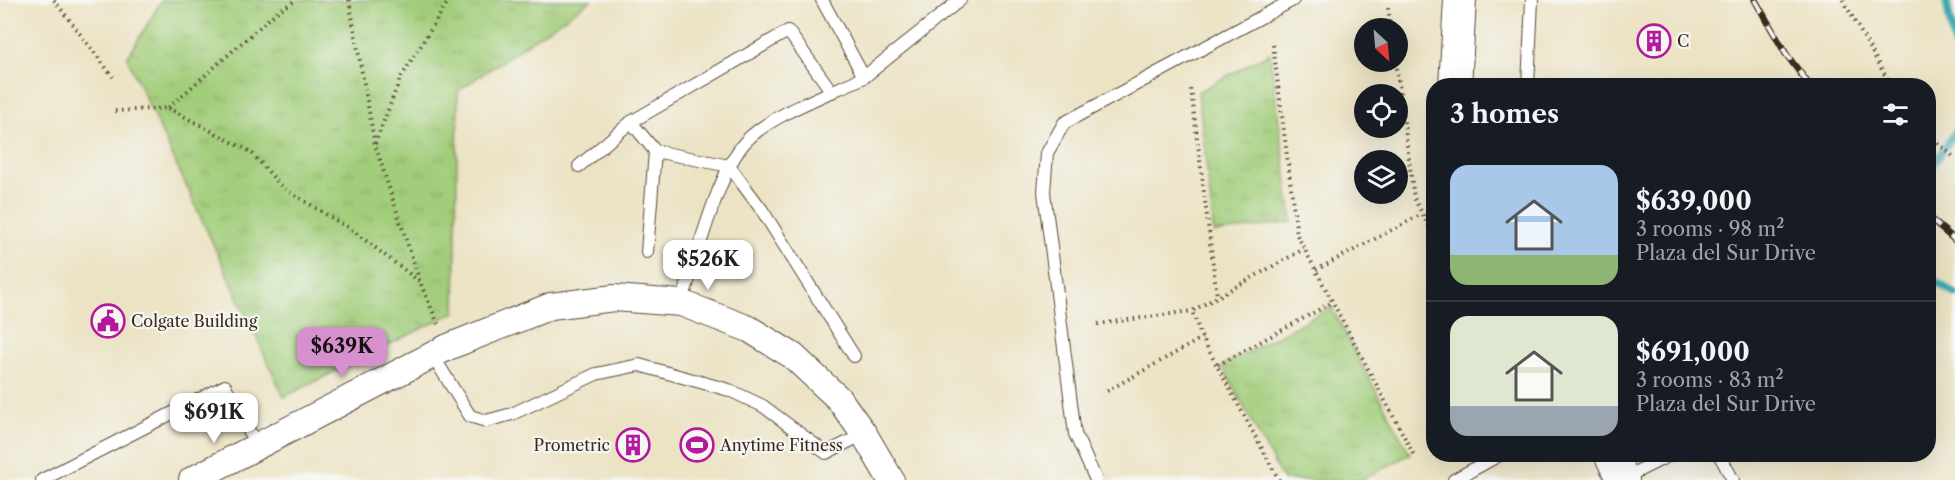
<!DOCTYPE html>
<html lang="en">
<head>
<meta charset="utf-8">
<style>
  :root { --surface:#171b24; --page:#20242c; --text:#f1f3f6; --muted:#9ea1a6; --line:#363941; --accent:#d690ce }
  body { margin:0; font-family:"Libre Caslon Text",serif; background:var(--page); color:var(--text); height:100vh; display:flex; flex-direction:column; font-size:22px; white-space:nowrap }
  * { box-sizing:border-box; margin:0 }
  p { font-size:20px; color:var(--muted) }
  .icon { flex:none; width:33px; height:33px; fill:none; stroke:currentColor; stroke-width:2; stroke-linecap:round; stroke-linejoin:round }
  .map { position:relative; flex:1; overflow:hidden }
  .sheet { position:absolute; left:1426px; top:78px; width:510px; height:384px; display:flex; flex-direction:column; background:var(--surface); border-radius:24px; box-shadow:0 6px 24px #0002 }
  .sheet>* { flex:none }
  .needle { width:39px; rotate:154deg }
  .controls { position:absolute; left:1354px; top:18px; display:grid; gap:12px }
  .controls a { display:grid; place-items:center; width:54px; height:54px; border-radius:50%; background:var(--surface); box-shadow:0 6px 24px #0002; font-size:30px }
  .price { position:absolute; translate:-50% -51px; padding:0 14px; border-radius:12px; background:#fff; color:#222; font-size:20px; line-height:39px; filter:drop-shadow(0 2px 3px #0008) }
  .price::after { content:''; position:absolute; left:50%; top:36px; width:18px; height:14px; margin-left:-9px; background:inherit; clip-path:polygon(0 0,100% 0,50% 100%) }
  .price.on { background:var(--accent); color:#111 }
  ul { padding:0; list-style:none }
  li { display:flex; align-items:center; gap:18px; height:150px; padding:0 24px }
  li+li { border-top:2px solid var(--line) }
  li span { display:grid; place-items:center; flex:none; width:168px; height:120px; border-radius:18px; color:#555 }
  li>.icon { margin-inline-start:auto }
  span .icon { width:72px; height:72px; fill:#fffc; stroke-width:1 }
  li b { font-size:26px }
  h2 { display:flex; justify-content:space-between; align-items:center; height:72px; padding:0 24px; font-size:26px }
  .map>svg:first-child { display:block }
  .grass { fill:url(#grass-tufts); stroke:#6e7c4c; stroke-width:1.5 }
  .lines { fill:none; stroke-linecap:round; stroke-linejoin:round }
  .stream { stroke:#39aab4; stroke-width:8 }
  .service-casing { stroke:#564637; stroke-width:14 }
  .minor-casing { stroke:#564637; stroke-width:28 }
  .tertiary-casing { stroke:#564637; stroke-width:34 }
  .path { stroke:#564637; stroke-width:4; stroke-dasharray:1.5 4.5; stroke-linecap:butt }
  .service { stroke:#fff; stroke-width:12 }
  .minor { stroke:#fff; stroke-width:26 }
  .tertiary { stroke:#fff; stroke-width:32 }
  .rail-casing { stroke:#3b2a1e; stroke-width:7 }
  .rail { stroke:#f6f6f2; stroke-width:4.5; stroke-dasharray:14; stroke-linecap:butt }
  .labels { text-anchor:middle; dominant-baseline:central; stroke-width:4.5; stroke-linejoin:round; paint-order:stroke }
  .poi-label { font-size:16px; fill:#3b2a1e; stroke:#f6f6f2; text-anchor:start }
</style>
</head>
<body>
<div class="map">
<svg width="1955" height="480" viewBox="0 0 1955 480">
  <defs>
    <pattern id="grass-tufts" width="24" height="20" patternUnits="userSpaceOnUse" patternTransform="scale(1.5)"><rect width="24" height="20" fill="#a2cd7a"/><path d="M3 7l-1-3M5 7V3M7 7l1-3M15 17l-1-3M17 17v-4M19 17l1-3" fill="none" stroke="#8cb069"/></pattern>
  </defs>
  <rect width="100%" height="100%" fill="#f6f6f2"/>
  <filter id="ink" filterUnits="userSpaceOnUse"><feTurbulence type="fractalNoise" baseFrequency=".0167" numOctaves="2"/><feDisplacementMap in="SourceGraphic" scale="12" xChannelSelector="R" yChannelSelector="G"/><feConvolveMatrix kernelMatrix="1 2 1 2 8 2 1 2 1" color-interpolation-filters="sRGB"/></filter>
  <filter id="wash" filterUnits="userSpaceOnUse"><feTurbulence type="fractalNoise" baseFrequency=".008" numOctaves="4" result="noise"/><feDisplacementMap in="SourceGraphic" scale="24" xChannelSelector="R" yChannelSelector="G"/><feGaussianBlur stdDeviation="1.35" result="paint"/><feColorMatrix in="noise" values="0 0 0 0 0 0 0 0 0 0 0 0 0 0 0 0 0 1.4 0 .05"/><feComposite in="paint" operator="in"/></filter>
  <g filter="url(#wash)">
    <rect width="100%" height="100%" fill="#ece3c4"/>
    <g class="grass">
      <path d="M162 0H591L458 91 455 312 284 397 127 58Z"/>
      <path d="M1270 53 1292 222 1214 233 1198 92Z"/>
      <path d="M1331 307 1410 454 1362 480H1283L1222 366Z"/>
    </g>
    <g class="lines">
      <g class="stream">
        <path d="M1946 0 1955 47"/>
        <path d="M1929 170 1955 133"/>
        <path d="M1929 277 1955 294"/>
      </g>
    </g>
  </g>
  <g filter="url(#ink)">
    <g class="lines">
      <defs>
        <g id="service">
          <path d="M822 0 864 77 960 0"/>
          <path d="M1528 86 1532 0"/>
          <path d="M832 92 788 31 631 122 655 151 729 166 762 210 854 356"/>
          <path d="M579 166 631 122"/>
          <path d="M647 252 655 151"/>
          <path d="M681 303C696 261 718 171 746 141 770 115 831 93 864 77"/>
          <path d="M433 356 470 416 486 421 512 414 596 374 639 365 729 390 763 406 826 453 864 434"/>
          <path d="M1719 454 1733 480"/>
          <path d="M1622 479 1672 454"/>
          <path d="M42 480 225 386 257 446"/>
          <path d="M1096 480 1075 434 1044 192 1047 153 1064 123 1293 0"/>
          <path d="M1454 480 1501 454"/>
        </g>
        <path id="minor" d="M192 480 448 347 551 306 614 298 681 303 749 329 793 356 839 399 864 434 891 480"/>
        <g id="tertiary">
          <path d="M1455 86 1460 0"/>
          <path d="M1610 454 1623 480"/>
        </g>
      </defs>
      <use href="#service" class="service-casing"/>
      <use href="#minor" class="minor-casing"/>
      <use href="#tertiary" class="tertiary-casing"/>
      <g class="path">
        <path d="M54 0 113 77"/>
        <path d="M349 0 375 145 420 282 438 324"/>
        <path d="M1843 0 1891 86"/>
        <path d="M1388 8 1391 28"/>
        <path d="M1273 45 1297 235 1415 457"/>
        <path d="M1396 62 1414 198 1434 236"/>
        <path d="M1191 89 1217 296"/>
        <path d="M168 108 251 152 283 188 352 230 420 282"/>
        <path d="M115 111 168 108 279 10 297 0"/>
        <path d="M1929 135 1955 158"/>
        <path d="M375 144 400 79 449 0"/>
        <path d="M1316 270 1422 214"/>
        <path d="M1098 324 1192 311"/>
        <path d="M1218 365 1333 302"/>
        <path d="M1107 391 1202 338"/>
        <path d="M1279 480 1202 338 1192 311 1304 249"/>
      </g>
      <use href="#service" class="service"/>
      <use href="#minor" class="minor"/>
      <use href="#tertiary" class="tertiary"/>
      <defs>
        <g id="rail">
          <path d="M1755 0 1786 54 1810 86"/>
          <path d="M1929 218 1955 240"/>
        </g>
      </defs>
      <use href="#rail" class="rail-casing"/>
      <use href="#rail" class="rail"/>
    </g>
  </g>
  <defs>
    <symbol id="building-ring" viewBox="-11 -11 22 22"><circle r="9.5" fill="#f6f6f2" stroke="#b5179e" stroke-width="1.5"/><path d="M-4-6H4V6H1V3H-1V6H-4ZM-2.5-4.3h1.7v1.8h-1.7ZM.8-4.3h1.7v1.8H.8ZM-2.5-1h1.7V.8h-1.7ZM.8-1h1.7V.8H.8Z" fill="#b5179e"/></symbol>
    <symbol id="civic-ring" viewBox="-11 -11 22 22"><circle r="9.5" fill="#f6f6f2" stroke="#b5179e" stroke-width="1.5"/><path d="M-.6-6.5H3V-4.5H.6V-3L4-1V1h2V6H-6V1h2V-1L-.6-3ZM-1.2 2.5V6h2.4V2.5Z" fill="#b5179e"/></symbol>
    <symbol id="stadium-ring" viewBox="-11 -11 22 22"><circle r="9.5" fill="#f6f6f2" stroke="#b5179e" stroke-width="1.5"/><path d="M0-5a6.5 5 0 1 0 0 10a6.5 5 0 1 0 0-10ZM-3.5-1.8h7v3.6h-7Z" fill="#b5179e"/></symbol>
  </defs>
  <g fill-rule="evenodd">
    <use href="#building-ring" x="1635" y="22" width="38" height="38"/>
    <use href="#civic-ring" x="89" y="302" width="38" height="38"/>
    <use href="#building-ring" x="614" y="426" width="38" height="38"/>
    <use href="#stadium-ring" x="678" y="426" width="38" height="38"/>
  </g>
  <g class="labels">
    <g class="poi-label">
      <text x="1677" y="41">C</text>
      <text x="131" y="321">Colgate Building</text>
      <text x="610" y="445" text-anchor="end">Prometric</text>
      <text x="720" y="445">Anytime Fitness</text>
    </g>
  </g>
</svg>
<div class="controls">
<a><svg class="needle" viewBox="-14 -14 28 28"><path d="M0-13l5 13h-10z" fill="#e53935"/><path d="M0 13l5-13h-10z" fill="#9ea1a6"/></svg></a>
<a><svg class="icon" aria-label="locate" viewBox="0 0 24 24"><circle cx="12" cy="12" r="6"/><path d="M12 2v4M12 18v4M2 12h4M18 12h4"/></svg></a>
<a><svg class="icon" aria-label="layers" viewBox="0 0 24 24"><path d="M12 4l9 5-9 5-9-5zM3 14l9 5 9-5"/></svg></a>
</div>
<b class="price" style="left:708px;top:291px">$526K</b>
<b class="price on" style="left:342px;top:378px">$639K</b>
<b class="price" style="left:214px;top:444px">$691K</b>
<section class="sheet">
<h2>3 homes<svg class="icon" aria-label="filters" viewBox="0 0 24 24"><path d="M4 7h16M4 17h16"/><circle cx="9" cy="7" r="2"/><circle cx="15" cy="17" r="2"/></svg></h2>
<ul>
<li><span style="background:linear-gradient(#a9c7e8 75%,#8fb573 0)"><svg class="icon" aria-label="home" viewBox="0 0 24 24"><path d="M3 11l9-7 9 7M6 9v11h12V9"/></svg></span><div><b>$639,000</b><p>3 rooms · 98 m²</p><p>Plaza del Sur Drive</p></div></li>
<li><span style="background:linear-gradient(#dfe7d0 75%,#9aa5b1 0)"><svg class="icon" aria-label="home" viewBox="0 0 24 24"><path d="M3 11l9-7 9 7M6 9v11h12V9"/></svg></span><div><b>$691,000</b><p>3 rooms · 83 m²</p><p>Plaza del Sur Drive</p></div></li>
</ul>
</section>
</div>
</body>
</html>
